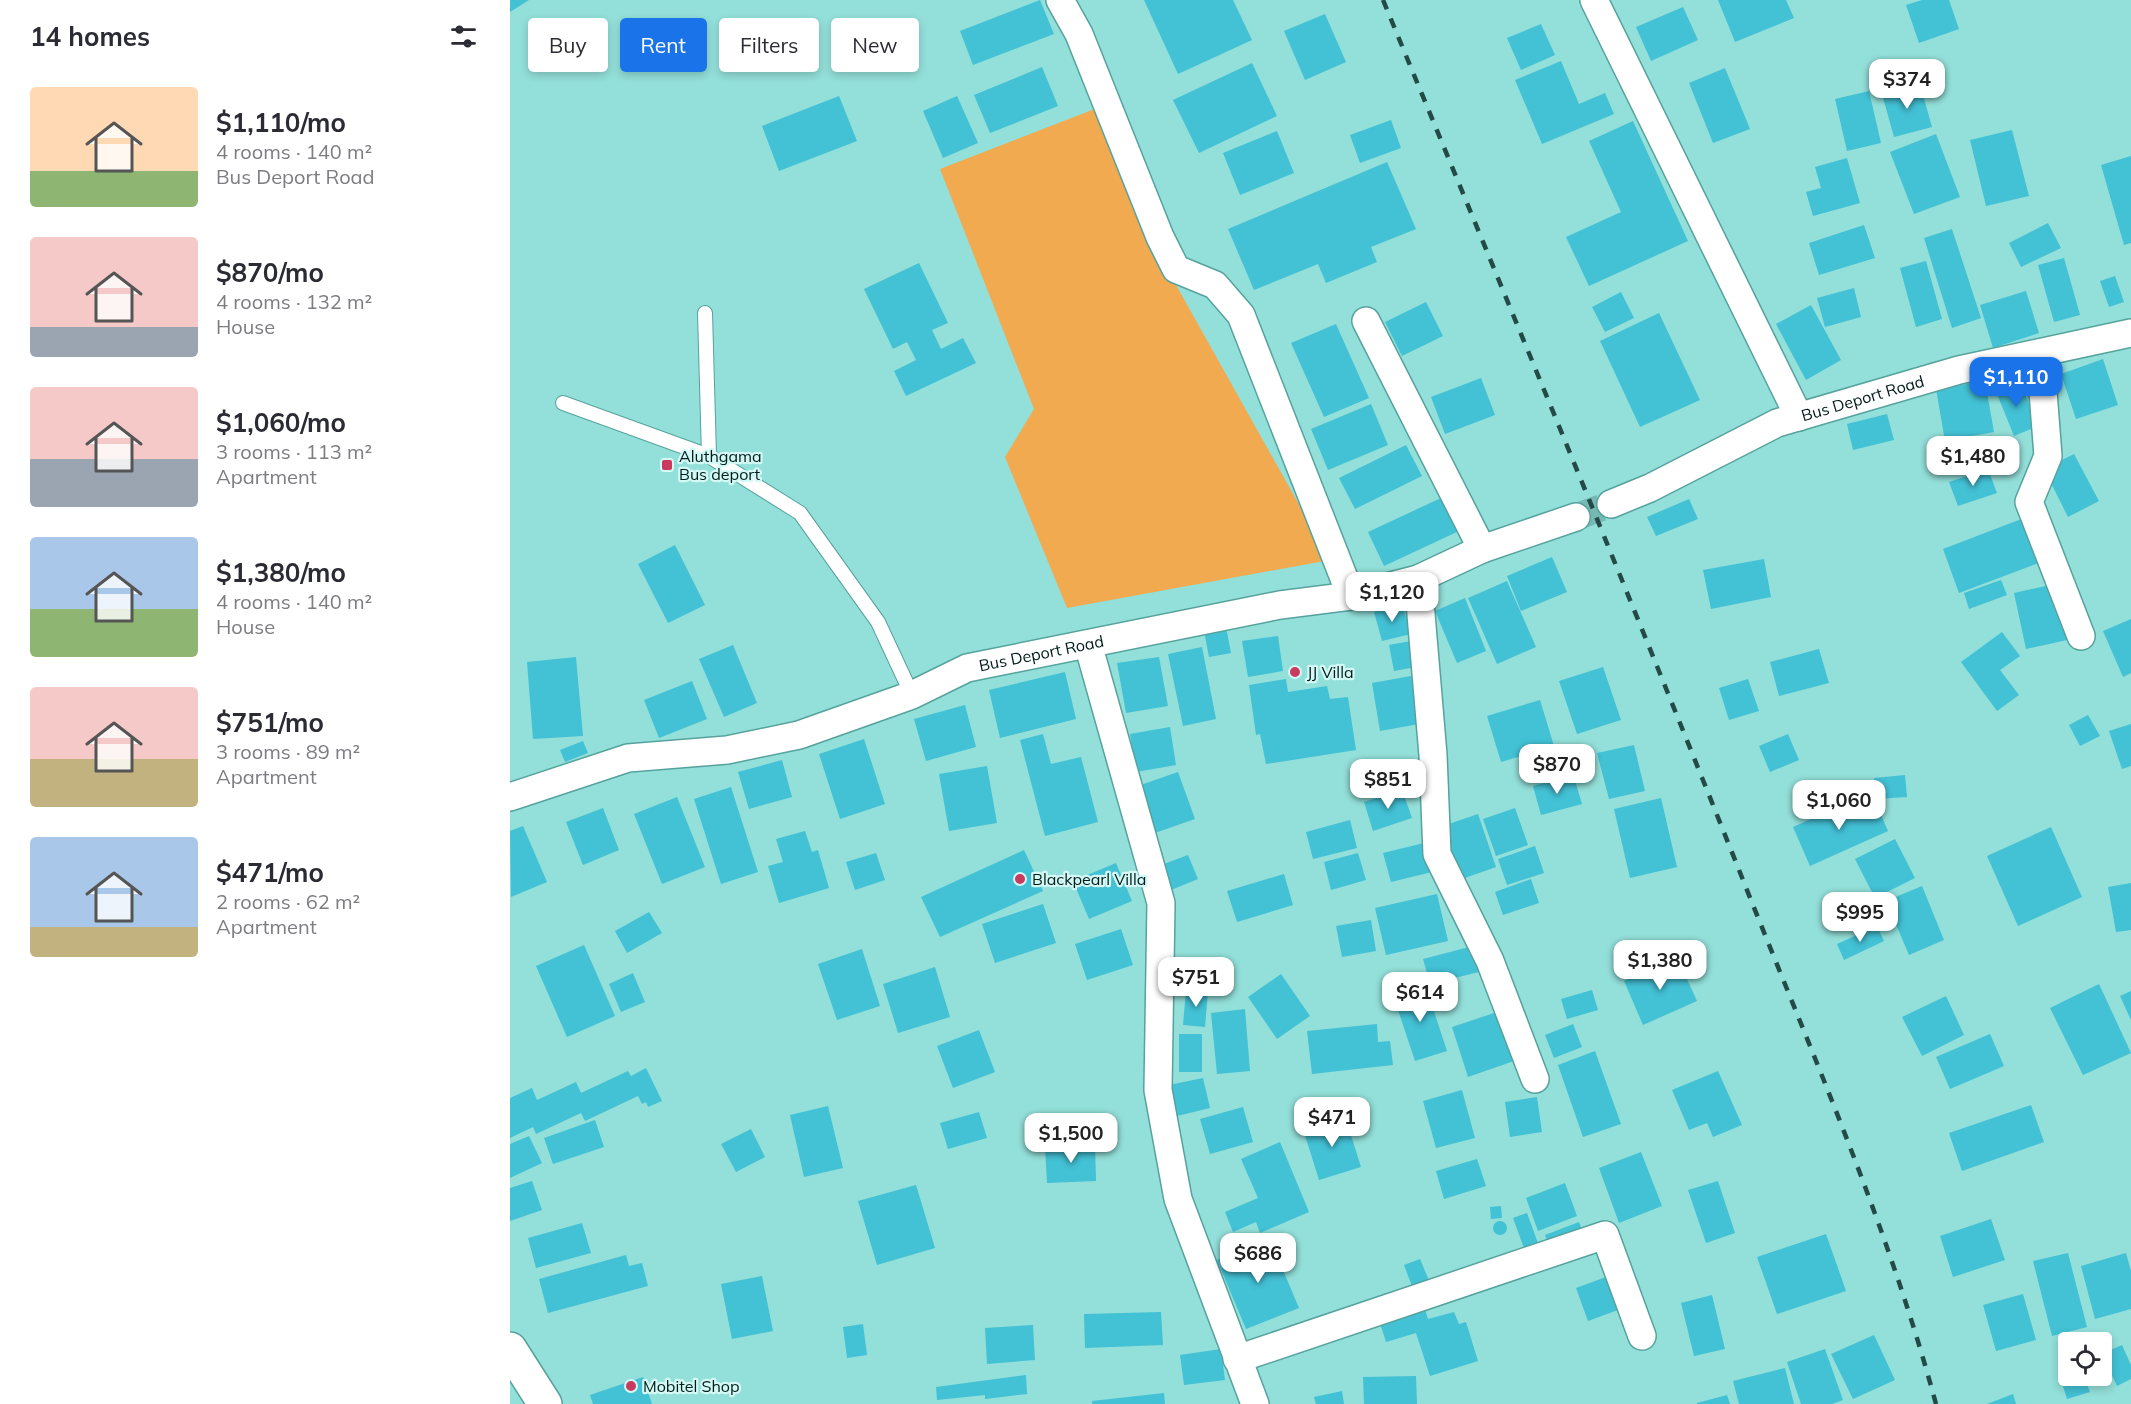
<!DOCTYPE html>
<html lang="en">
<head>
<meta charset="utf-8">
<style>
  :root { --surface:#fff; --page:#f7f7f7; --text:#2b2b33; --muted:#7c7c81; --accent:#1a73e8 }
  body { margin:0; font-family:Mulish,sans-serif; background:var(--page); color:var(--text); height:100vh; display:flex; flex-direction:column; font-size:22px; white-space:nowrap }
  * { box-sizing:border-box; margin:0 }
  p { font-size:20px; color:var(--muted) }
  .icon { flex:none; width:33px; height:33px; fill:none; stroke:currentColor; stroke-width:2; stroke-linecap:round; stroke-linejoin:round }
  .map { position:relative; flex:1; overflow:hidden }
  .details { display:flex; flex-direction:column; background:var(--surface); width:510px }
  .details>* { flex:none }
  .banner { position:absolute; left:18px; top:18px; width:570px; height:54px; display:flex; gap:12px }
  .fabs { position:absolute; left:1548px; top:1332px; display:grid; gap:12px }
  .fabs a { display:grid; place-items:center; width:54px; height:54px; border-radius:6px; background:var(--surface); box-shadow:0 3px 9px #0003; font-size:30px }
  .price { position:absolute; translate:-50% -51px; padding:0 14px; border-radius:12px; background:#fff; color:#222; font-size:20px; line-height:39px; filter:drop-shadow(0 2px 3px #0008) }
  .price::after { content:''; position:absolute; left:50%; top:36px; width:18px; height:14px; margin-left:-9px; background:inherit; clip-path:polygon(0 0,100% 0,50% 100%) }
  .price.selected { background:var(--accent); color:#fff }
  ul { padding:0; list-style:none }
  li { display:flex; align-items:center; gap:18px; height:150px; padding:0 30px }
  li span { display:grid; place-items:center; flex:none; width:168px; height:120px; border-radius:6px; color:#555 }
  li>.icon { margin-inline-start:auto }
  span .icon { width:72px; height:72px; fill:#fffc; stroke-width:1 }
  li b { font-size:26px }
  h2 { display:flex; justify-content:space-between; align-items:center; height:72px; padding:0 30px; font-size:26px }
  .chip { padding:0 21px; border-radius:6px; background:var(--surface); box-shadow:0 3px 9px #0003; font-size:21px; line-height:54px }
  .chip.selected { background:var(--accent); color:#fff }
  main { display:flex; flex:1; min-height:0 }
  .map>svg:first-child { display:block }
  .green { fill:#f1aa50 }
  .building { fill:#43c1d5 }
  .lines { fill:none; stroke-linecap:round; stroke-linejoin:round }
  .minor-tunnel { stroke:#76b8b3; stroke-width:27; stroke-dasharray:27 14; stroke-linecap:butt }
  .service-casing { stroke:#56a29d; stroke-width:16 }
  .minor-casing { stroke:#56a29d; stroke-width:30 }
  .trunk-casing { stroke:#56a29d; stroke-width:36 }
  .service { stroke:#fff; stroke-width:14 }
  .minor { stroke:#fff; stroke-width:27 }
  .trunk { stroke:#fff; stroke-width:33 }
  .rail { stroke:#234a47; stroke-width:4.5; stroke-dasharray:10 10; stroke-linecap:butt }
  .poi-dot { fill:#ca3a5f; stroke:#d3f8f5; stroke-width:2 }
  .labels { text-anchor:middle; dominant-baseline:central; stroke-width:4.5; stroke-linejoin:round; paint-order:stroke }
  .street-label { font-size:16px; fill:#001c1a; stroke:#d3f8f5 }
  .poi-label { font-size:16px; fill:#001c1a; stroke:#d3f8f5; text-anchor:start }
</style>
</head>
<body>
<main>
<section class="details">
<h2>14 homes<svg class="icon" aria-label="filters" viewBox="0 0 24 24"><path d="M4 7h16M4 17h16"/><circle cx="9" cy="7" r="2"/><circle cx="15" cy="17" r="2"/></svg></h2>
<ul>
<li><span style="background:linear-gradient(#ffd9b3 70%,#8fb573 0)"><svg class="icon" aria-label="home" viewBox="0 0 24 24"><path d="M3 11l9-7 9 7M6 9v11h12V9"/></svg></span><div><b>$1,110/mo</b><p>4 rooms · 140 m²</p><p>Bus Deport Road</p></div></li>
<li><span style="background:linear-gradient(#f6c9c9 75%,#9aa5b1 0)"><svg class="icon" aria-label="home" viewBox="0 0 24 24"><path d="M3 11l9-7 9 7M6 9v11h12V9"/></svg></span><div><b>$870/mo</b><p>4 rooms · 132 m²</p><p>House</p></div></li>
<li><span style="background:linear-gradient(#f6c9c9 60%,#9aa5b1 0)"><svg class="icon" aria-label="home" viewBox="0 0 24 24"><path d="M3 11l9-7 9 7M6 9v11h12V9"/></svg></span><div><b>$1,060/mo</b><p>3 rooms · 113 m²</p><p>Apartment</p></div></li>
<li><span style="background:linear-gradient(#a9c7e8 60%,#8fb573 0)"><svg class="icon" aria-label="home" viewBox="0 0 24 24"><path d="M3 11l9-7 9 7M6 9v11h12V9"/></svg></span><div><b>$1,380/mo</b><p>4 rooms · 140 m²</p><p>House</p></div></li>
<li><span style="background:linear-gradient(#f6c9c9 60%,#c2b280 0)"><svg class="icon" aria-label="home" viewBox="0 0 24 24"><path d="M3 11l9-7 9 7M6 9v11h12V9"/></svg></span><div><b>$751/mo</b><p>3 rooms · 89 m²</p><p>Apartment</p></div></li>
<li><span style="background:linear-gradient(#a9c7e8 75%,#c2b280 0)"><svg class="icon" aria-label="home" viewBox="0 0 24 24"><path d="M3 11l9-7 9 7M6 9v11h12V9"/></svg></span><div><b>$471/mo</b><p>2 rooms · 62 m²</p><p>Apartment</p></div></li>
</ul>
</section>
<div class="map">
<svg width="1621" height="1404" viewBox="0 0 1621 1404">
  <rect width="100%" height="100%" fill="#93dfd9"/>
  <path class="green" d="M587 108 661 276 820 560 557 608 495 457 524 409 430 169Z"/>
  <g class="building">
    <path d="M0 0H19L0 12Z"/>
    <path d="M530 0 544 34 463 65 450 31Z"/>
    <path d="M634 0H723L742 40 668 74Z"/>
    <path d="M1208 0H1276L1284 18 1225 42Z"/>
    <path d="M1412 0H1439L1449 29 1409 43 1396 5Z"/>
    <path d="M1173 7 1188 40 1141 61 1126 27Z"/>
    <path d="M815 14 836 62 795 80 774 31Z"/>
    <path d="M1031 24 1045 55 1011 70 997 38Z"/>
    <path d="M1051 61 1069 104 1095 93 1104 114 1032 144 1005 80Z"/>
    <path d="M742 63 767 116 689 153 663 100Z"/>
    <path d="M532 67 548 106 480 133 464 95Z"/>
    <path d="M1215 68 1240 129 1203 143 1179 83Z"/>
    <path d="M1410 84 1422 127 1384 137 1372 94Z"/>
    <path d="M1359 91 1371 143 1337 151 1325 99Z"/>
    <path d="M329 96 347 141 269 171 252 126Z"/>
    <path d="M447 96 468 143 433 158 413 111Z"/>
    <path d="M881 120 891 148 850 163 840 135Z"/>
    <path d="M1123 121 1178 241 1079 286 1056 237 1111 212 1079 141Z"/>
    <path d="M1502 130 1519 196 1476 206 1460 140Z"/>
    <path d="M767 131 784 173 730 195 713 153Z"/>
    <path d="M1426 134 1450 197 1404 214 1380 152Z"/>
    <path d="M1621 156V243L1614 245 1591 165Z"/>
    <path d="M1337 158 1350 203 1303 216 1296 192 1311 188 1305 167Z"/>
    <path d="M877 162 906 229 861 247 867 262 816 283 808 264 744 290 718 229Z"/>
    <path d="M1538 223 1551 248 1511 267 1499 243Z"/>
    <path d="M1354 225 1365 258 1309 275 1299 243Z"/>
    <path d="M1442 229 1471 318 1442 328 1414 238Z"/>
    <path d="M1554 258 1570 315 1544 322 1528 265Z"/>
    <path d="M1416 261 1432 319 1406 327 1390 268Z"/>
    <path d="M409 263 438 323 422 330 431 349 453 338 466 363 396 396 384 371 406 360 397 342 383 349 354 289Z"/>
    <path d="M1605 276 1614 302 1599 307 1590 281Z"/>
    <path d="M1344 288 1351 317 1315 327 1307 298Z"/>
    <path d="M1516 291 1529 333 1483 348 1470 305Z"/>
    <path d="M1111 292 1124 318 1095 332 1082 307Z"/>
    <path d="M916 302 933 336 892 356 875 322Z"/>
    <path d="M1301 305 1331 360 1296 380 1266 324Z"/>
    <path d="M1149 313 1190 400 1130 427 1090 341Z"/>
    <path d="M826 324 859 398 814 417 781 343Z"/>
    <path d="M1593 359 1608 405 1566 419 1551 374Z"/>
    <path d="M971 378 985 415 935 434 921 397Z"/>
    <path d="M1509 379 1528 426 1504 436 1485 389Z"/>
    <path d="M1475 381 1484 432 1435 441 1426 389Z"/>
    <path d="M861 404 878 445 818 470 801 429Z"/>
    <path d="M1377 414 1384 440 1343 450 1337 424Z"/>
    <path d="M896 445 912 476 845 509 829 478Z"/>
    <path d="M1564 454 1589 501 1558 517 1534 469Z"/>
    <path d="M1478 469 1487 493 1448 506 1439 482Z"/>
    <path d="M933 497 949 531 874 566 858 532Z"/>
    <path d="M1179 499 1188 519 1146 536 1137 517Z"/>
    <path d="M1514 518 1531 562 1449 593 1433 549Z"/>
    <path d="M165 545 195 605 158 623 128 564Z"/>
    <path d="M1042 557 1057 592 1011 611 997 576Z"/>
    <path d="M1254 559 1261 597 1201 609 1193 570Z"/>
    <path d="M1491 580 1497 595 1459 609 1454 593Z"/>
    <path d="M997 581 1026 647 987 664 958 598Z"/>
    <path d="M1545 584 1557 640 1516 649 1504 593Z"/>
    <path d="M955 598 976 651 947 663 925 611Z"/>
    <path d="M892 604 901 634 872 641 864 612Z"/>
    <path d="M1621 619V673L1613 677 1593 631Z"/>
    <path d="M716 627 721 653 699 657 694 631Z"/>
    <path d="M1492 632 1510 656 1490 670 1509 695 1487 711 1451 662Z"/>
    <path d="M768 636 773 671 738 677 732 641Z"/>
    <path d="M901 641 906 667 884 671 879 645Z"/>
    <path d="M223 645 247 703 214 717 189 659Z"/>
    <path d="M692 647 706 719 673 726 658 654Z"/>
    <path d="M1309 649 1319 683 1269 696 1260 662Z"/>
    <path d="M66 657 73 736 23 739 17 662Z"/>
    <path d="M649 657 658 706 616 713 607 663Z"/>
    <path d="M1093 667 1111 720 1067 734 1049 681Z"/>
    <path d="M555 672 566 719 490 738 479 690Z"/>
    <path d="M901 676 909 724 870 731 862 683Z"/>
    <path d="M776 679 778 692 817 686 820 699 838 697 846 750 756 764 750 734 746 735 739 685Z"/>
    <path d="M1238 679 1249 711 1219 720 1209 688Z"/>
    <path d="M182 681 197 719 149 738 134 700Z"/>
    <path d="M1030 700 1044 746 991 762 977 716Z"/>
    <path d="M455 705 466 747 416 761 404 719Z"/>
    <path d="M1578 715 1590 736 1570 746 1559 725Z"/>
    <path d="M1621 724V766L1612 769 1599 731Z"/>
    <path d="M660 727 666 765 626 772 620 734Z"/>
    <path d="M533 734 541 764 571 757 588 822 535 836 510 740Z"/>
    <path d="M1278 734 1289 760 1260 772 1249 746Z"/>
    <path d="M354 739 375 804 330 819 309 754Z"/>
    <path d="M73 741 78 753 55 762 50 750Z"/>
    <path d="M1124 745 1135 791 1099 799 1087 753Z"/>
    <path d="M272 760 282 797 239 809 228 772Z"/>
    <path d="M477 766 487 823 439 831 429 774Z"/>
    <path d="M668 772 685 819 639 835 622 788Z"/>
    <path d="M1063 774 1072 804 1031 815 1023 786Z"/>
    <path d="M1395 775 1397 797 1366 799 1364 778Z"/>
    <path d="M221 787 248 872 211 884 184 799Z"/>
    <path d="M892 789 902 818 863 831 854 802Z"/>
    <path d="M167 797 195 867 152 884 124 814Z"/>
    <path d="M1151 798 1167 867 1120 878 1104 809Z"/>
    <path d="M1342 801 1346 809 1365 801 1378 831 1300 866 1283 827Z"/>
    <path d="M93 808 109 850 73 865 56 822Z"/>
    <path d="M1005 808 1018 845 986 856 973 819Z"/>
    <path d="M968 814 986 867 952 879 933 826Z"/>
    <path d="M840 820 847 848 803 859 796 832Z"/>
    <path d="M13 826 37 882 1 897 0 831Z"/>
    <path d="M1541 827 1572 897 1508 926 1477 856Z"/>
    <path d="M295 831 302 852 308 850 319 888 269 903 258 866 273 862 266 839Z"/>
    <path d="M1385 839 1405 878 1365 898 1345 859Z"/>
    <path d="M914 843 922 872 881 882 873 853Z"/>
    <path d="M1025 846 1034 873 997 885 988 859Z"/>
    <path d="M514 850 533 891 430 937 411 897Z"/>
    <path d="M366 853 375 880 345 890 336 862Z"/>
    <path d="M848 853 856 880 821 890 814 862Z"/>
    <path d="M678 855 688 879 661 890 651 865Z"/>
    <path d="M606 863 622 901 579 919 563 881Z"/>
    <path d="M774 874 783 905 727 922 717 891Z"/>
    <path d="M1021 879 1029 903 993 915 985 892Z"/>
    <path d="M1621 883V930L1606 932 1598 887Z"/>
    <path d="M1412 886 1434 940 1399 955 1376 901Z"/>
    <path d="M927 894 938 941 876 955 865 908Z"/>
    <path d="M533 904 546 943 485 963 472 924Z"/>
    <path d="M139 912 152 933 117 953 105 931Z"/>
    <path d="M861 920 866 951 832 957 826 926Z"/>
    <path d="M1367 926 1374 941 1334 960 1327 944Z"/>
    <path d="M611 929 623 965 577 980 565 944Z"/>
    <path d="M74 945 105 1016 57 1037 26 966Z"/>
    <path d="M963 946 969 972 920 984 913 959Z"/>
    <path d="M352 949 370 1006 327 1020 308 964Z"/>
    <path d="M1167 957 1187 1001 1133 1025 1114 981Z"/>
    <path d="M425 967 440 1017 388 1033 373 984Z"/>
    <path d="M123 973 135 1002 111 1012 99 984Z"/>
    <path d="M771 974 800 1016 767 1039 738 997Z"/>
    <path d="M915 984 937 1051 905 1061 883 995Z"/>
    <path d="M1589 984 1621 1053 1573 1075 1540 1008Z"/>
    <path d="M676 990 698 992 695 1027 673 1025Z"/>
    <path d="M1082 990 1088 1010 1057 1019 1051 999Z"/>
    <path d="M1621 991V1020L1610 996Z"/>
    <path d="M1436 996 1454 1035 1412 1056 1392 1017Z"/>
    <path d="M735 1009 740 1071 707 1074 701 1013Z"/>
    <path d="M987 1012 1004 1061 958 1077 942 1027Z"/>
    <path d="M867 1024 868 1042 880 1041 883 1065 802 1074 797 1031Z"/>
    <path d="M1063 1024 1072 1047 1044 1058 1035 1035Z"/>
    <path d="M469 1030 485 1072 443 1088 427 1046Z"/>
    <rect x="669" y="1034" width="23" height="38"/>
    <path d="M1480 1034 1494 1066 1440 1089 1426 1057Z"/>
    <path d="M1085 1051 1111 1124 1073 1137 1048 1065Z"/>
    <path d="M136 1068 152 1101 138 1107 136 1102 132 1104 128 1096 75 1121 71 1113 26 1134 23 1127 0 1138V1098L22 1088 27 1100 66 1082 71 1093 118 1071 121 1076Z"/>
    <path d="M1208 1071 1232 1125 1203 1137 1197 1123 1179 1130 1162 1090Z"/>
    <path d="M693 1078 700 1108 667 1116 659 1085Z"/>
    <path d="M952 1090 965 1138 926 1148 913 1101Z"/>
    <path d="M1027 1097 1032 1132 1000 1137 995 1102Z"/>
    <path d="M1521 1105 1534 1142 1452 1171 1439 1133Z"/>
    <path d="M318 1106 333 1168 294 1177 280 1115Z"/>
    <path d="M733 1107 743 1142 700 1154 690 1119Z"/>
    <path d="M469 1112 477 1138 438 1149 430 1123Z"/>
    <path d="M835 1116 851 1167 809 1180 793 1129Z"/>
    <path d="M85 1120 94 1147 43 1164 34 1138Z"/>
    <path d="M241 1129 255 1157 226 1172 211 1144Z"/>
    <path d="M19 1136 32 1163 0 1178V1144Z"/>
    <path d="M770 1142 799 1212 750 1233 746 1222 723 1232 715 1212 748 1198 731 1159Z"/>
    <path d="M585 1144 586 1181 537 1183 535 1147Z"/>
    <path d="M1131 1152 1152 1206 1109 1223 1089 1168Z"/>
    <path d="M967 1159 976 1186 934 1199 926 1171Z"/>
    <path d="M22 1181 32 1210 0 1221V1188Z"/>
    <path d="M1208 1181 1225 1233 1196 1243 1178 1190Z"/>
    <path d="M1055 1183 1067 1216 1028 1231 1016 1198Z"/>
    <path d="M406 1185 425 1248 367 1265 348 1201Z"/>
    <path d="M991 1206 992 1218 981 1219 980 1207Z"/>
    <path d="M1017 1213 1029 1246 1015 1251 1003 1218Z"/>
    <path d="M1481 1219 1495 1260 1443 1277 1430 1236Z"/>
    <circle cx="990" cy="1228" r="7"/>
    <path d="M1069 1222 1075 1238 1041 1251 1035 1235Z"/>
    <path d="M72 1223 81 1253 26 1268 18 1238Z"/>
    <path d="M1316 1234 1336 1291 1267 1314 1247 1257Z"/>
    <path d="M760 1239 789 1308 736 1329 707 1260Z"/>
    <path d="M1558 1253 1577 1327 1542 1336 1523 1261Z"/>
    <path d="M1616 1253 1621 1271V1309L1585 1319 1571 1266Z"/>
    <path d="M116 1255 119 1266 132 1263 138 1286 38 1313 29 1279Z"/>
    <path d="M910 1259 920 1283 903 1289 894 1265Z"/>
    <path d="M1104 1274 1116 1307 1078 1321 1066 1288Z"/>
    <path d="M252 1276 263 1331 222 1339 211 1284Z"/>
    <path d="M1513 1294 1526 1340 1486 1351 1473 1305Z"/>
    <path d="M1202 1295 1215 1349 1184 1356 1171 1303Z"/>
    <path d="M915 1309 918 1319 944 1312 949 1324 956 1322 968 1361 920 1376 906 1333 876 1342 870 1323Z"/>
    <path d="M651 1312 653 1345 575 1348 574 1314Z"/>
    <path d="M353 1324 357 1355 337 1358 333 1327Z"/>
    <path d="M523 1325 525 1360 477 1364 475 1328Z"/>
    <path d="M1364 1335 1385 1380 1343 1399 1321 1354Z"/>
    <path d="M1612 1345 1621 1365V1379L1607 1386 1592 1354Z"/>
    <path d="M711 1349 715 1380 674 1385 670 1355Z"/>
    <path d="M1315 1349 1333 1400 1322 1404H1291L1277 1362Z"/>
    <path d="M1275 1368 1284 1404H1229L1223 1381Z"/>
    <path d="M516 1375 517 1394 475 1399V1395L427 1400 426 1387Z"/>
    <path d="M906 1376 907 1404H854L853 1377Z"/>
    <path d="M1564 1376H1574L1580 1392 1557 1399 1551 1380Z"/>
    <path d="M133 1377 142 1404H83L80 1395Z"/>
    <path d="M832 1391 834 1404H806L804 1397Z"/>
    <path d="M654 1393 655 1404H582V1401Z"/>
    <path d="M1503 1394 1506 1404H1477Z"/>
    <path d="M1217 1395 1220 1404H1187V1403Z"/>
  </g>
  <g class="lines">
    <path class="minor-tunnel" d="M1066 517 1101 504"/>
    <defs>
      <g id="service">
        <path d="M195 313 199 456 290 513 368 622 402 695"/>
        <path d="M53 403 199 456"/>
      </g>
      <g id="minor">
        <path d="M550 0 569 34 650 237 666 269 705 285 731 315 841 596"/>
        <path d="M1084 0 1289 417"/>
        <path d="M856 321 972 549"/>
        <path d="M1530 353 1538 456 1519 502 1571 636"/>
        <path id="s1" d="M1101 504 1140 488 1267 423 1449 370 1621 333"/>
        <path d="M908 579 923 755 927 854 980 961 1025 1079"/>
        <path d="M578 644 651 903 648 1090 668 1199 745 1404"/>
        <path id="s2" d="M0 797 118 758 217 750 289 735 402 695 457 668 770 605 841 596 908 579 972 549 1066 517"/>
        <path d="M727 1359 1095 1235 1132 1336"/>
      </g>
      <path id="trunk" d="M0 1349 35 1404"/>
    </defs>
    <use href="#service" class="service-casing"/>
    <use href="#minor" class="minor-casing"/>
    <use href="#trunk" class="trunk-casing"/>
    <use href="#service" class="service"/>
    <use href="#minor" class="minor"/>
    <use href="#trunk" class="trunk"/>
    <path class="rail" d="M873 0C995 295 1117 589 1235 885 1303 1056 1378 1226 1426 1404"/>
  </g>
  <g class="poi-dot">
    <rect x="151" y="459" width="12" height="12" rx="3"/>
    <circle cx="785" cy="672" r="6"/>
    <circle cx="510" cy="879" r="6"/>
    <circle cx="121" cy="1386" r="6"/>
  </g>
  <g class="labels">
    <g class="street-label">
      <text stroke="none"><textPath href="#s1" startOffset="274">Bus Deport Road</textPath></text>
      <text stroke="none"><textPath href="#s2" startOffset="554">Bus Deport Road</textPath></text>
    </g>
    <g class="poi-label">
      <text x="169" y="456">Aluthgama<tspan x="169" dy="18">Bus deport</tspan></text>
      <text x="797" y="672">JJ Villa</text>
      <text x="522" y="879">Blackpearl Villa</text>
      <text x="133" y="1386">Mobitel Shop</text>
    </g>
  </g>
</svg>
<div class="fabs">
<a><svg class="icon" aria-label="locate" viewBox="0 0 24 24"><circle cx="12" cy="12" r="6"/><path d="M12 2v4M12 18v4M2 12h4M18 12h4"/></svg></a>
</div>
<b class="price" style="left:1397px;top:110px">$374</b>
<b class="price selected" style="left:1506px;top:408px">$1,110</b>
<b class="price" style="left:1463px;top:487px">$1,480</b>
<b class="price" style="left:882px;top:623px">$1,120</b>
<b class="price" style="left:1047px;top:795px">$870</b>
<b class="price" style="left:878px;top:810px">$851</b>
<b class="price" style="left:1329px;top:831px">$1,060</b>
<b class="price" style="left:1350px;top:943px">$995</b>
<b class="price" style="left:1150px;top:991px">$1,380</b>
<b class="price" style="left:686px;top:1008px">$751</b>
<b class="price" style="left:910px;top:1023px">$614</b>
<b class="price" style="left:822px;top:1148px">$471</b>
<b class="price" style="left:561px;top:1164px">$1,500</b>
<b class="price" style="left:748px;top:1284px">$686</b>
<div class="banner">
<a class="chip">Buy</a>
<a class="chip selected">Rent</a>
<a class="chip">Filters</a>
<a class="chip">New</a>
</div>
</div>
</main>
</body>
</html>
